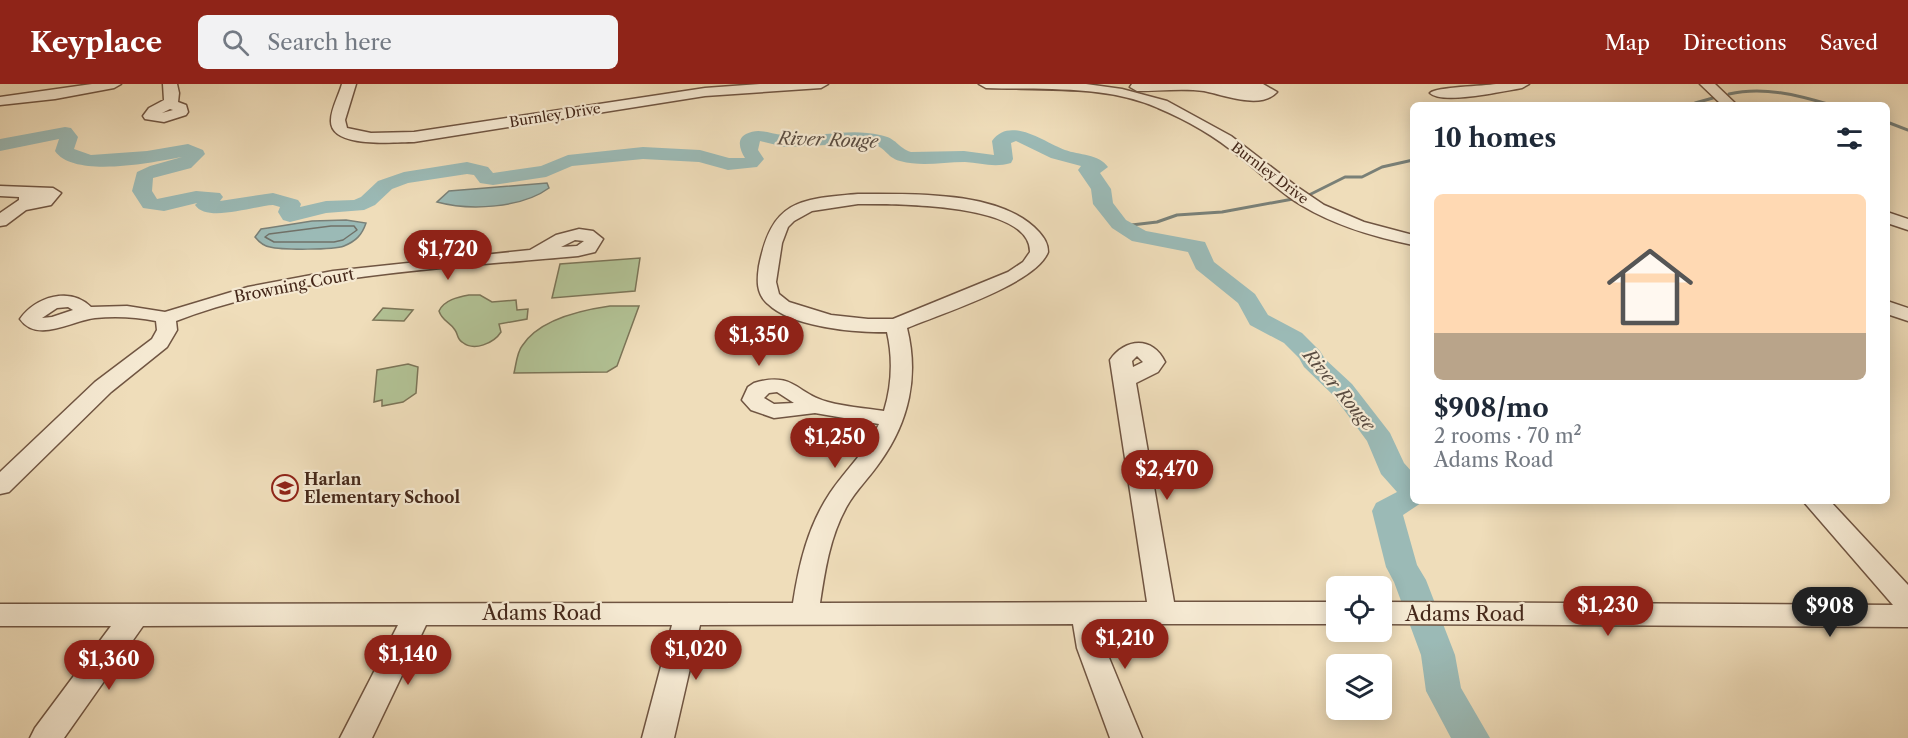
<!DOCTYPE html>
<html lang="en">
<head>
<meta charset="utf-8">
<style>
  :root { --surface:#fff; --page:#f2f2f3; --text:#1f2937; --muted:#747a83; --accent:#8f2418 }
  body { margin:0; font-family:"Libre Caslon Text",serif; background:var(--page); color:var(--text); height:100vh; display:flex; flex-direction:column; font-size:22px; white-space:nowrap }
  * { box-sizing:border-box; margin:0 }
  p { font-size:20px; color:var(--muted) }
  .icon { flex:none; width:33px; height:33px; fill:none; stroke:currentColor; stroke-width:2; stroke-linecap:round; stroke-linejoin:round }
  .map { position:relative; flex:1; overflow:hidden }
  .panel { position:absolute; left:1410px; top:18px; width:480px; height:402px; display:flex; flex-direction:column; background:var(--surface); border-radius:9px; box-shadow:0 3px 15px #0003 }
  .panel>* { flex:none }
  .tools { position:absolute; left:1326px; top:492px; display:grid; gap:12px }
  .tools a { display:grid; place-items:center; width:66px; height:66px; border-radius:9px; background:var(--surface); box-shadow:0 3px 15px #0003; font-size:30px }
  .price { position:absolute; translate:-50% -51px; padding:0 14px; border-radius:21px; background:var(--accent); color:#fff; font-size:20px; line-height:39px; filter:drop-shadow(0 2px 3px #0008) }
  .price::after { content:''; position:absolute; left:50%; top:36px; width:18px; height:14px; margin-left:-9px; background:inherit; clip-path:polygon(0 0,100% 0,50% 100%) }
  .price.current { background:#222; color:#fff }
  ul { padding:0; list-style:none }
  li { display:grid; align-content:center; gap:12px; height:318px; padding:0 24px }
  li span { display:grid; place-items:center; height:186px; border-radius:9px; color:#555 }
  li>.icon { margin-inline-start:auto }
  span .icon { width:108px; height:108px; fill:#fffc; stroke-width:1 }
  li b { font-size:26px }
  h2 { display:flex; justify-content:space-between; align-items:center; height:72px; padding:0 24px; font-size:26px }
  header { display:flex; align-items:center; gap:36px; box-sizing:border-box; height:84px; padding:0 30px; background:var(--accent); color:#fff }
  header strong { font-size:28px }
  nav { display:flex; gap:33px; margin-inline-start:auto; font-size:21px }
  .search { width:420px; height:54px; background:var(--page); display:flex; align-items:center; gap:15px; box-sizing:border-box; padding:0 21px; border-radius:9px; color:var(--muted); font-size:22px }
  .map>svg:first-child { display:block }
  .green { fill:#b2c295; stroke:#7c7558; stroke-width:1.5 }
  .water { fill:#9bbab6; stroke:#798078; stroke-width:1.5 }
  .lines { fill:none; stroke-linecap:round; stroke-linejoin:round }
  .shore { stroke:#707168; stroke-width:1.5 }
  .stream { stroke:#798078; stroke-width:3 }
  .river { fill:#9bbab6; fill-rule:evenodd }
  .minor-casing { stroke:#705542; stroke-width:3 }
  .minor { fill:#f5e9d2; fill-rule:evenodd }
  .labels { text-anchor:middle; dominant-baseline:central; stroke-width:4.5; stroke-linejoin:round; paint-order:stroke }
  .far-street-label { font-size:14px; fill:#45281a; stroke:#f5e9d2 }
  .street-label { font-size:16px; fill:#45281a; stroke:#f5e9d2 }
  .poi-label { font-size:16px; font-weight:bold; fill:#45281a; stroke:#f5e9d2; text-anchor:start }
  .water-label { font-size:18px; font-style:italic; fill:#5a4c41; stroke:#f5e9d2 }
  .near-street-label { font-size:20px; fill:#45281a; stroke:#f5e9d2 }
</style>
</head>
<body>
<header>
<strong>Keyplace</strong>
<div class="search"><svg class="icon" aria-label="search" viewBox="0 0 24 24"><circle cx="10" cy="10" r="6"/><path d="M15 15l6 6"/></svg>Search here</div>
<nav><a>Map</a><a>Directions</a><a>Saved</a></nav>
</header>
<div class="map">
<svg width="1908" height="654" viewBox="0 0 1908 654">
  <rect width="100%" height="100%" fill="#efddba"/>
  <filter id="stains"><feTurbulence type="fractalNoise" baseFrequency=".00333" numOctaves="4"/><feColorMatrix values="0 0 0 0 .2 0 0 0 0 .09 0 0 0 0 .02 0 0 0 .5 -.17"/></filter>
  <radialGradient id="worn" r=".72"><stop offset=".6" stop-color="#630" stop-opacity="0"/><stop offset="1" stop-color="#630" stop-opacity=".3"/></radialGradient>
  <g class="green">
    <path d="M640 174 635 207 552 214 560 180Z"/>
    <path d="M469 211H480L492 218 516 216 517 226 528 225 527 235 499 240 501 248C494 259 474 268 462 258 457 255 458 250 455 246 450 238 442 237 439 227 444 216 458 213 469 211Z"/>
    <path d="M610 222H639L617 282 607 288 514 289C516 281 517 268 522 262 539 235 582 226 610 222Z"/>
    <path d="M383 224 413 226 404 237 373 236Z"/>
    <path d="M408 280 418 283 416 309 403 318 382 322V316L374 318 377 286Z"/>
  </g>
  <g class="water">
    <path d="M547 99 549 104C522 124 470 127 437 118L449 107Z"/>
    <path d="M346 136 366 139C362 151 356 157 344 162 334 166 281 166 270 163 263 162 259 158 255 153L261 145 268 144 312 137Z"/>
  </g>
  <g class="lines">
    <path class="shore" d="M331 142H354L357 146 343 156 334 158H274L265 153 269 150Z"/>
    <g class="stream">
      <path d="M1729 10C1763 2 1798 11 1831 21"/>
      <path d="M1696 21 1695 19 1713 14"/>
      <path d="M1887 38 1908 46"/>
      <path d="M1309 111 1345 93H1362L1382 83 1413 76"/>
      <path d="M1123 142 1157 138 1177 131 1222 128 1293 115"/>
    </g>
    <path class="river" d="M65 43 71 44 78 53 74 65 91 71 147 67 188 60 203 66 205 70 191 84 153 94 152 107 157 115 196 107 220 109 223 113 220 117 273 109 298 116 301 120 300 123 326 117 354 116 361 113 378 97 404 88 467 78 488 83 493 89 541 82 568 71 643 63 700 66 729 74H745C740 66 736 55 746 50 759 43 770 50 783 51 815 55 847 43 880 51 897 54 898 64 911 68L964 67 994 71 992 57C1010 31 1045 59 1065 66 1079 71 1099 70 1108 83L1100 89 1111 105 1113 119 1126 136 1146 147 1205 158 1214 178 1255 210 1268 231 1302 249 1320 267 1325 275 1352 300 1390 349 1404 379 1413 389V417H1424L1403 431 1417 481 1426 496 1455 571 1461 604 1490 654H1451L1426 607 1421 571 1394 498 1386 483 1372 427 1376 419 1397 408 1381 390 1367 357 1333 311 1304 283 1299 274 1284 259 1250 241 1238 219 1196 185 1188 168 1132 157 1112 144 1093 120 1091 105 1078 86 1081 82 1051 74 1016 57 1011 59 1013 75 1011 79C994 84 981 79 965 78 942 78 922 83 900 77 885 73 887 62 868 59L785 63 760 57 758 66 764 75 757 83 728 86 699 78 643 75 572 82 546 93 493 101 480 99 474 91 467 90 408 99 392 105 375 121 364 126 326 129 290 138 283 136 278 128 280 123 273 121C253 122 207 139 195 121L197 119 164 127 143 124 132 107 137 88 150 82 182 73C154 78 74 95 55 67L59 55 0 67V55Z"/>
    <defs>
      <g id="minor">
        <path d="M92 0H121L114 4 55 15 0 21V13Z"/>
        <path d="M163 0H177L179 9 178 18 186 21 188 28 186 31 164 38 145 35 143 32 149 24 164 16ZM170 25 173 26 162 29Z"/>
        <path d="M342 0H356L345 36 347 44 371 49 414 48 705 4 760 0H828L821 4 705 12 414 58C395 58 329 65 331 36 331 25 339 11 342 0Z"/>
        <path d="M979 0H1086L1122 5 1167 17 1231 52 1296 102 1324 121 1364 138 1413 151V161C1374 153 1336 142 1301 121 1279 108 1261 89 1240 73 1216 53 1187 36 1158 24 1106 1 1042 6 986 4Z"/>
        <path d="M1132 0H1263L1277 8C1261 26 1224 11 1204 7 1183 4 1158 7 1137 7L1130 3Z"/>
        <path d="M1496 0H1529L1522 4C1504 7 1442 21 1430 9 1436 3 1484 2 1496 0Z"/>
        <path d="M1700 0H1715L1737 21H1722Z"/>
        <path d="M0 102 53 104 61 109 51 121 26 126 6 141 0 142V129L19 116V113L0 112Z"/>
        <path d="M858 110C910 110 1002 106 1039 148 1044 154 1048 159 1048 168 1036 200 940 230 907 244 919 292 909 338 880 378 870 393 856 406 847 422 830 452 825 486 820 519L1147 518 1110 276C1125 254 1153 252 1165 278L1158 288 1136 299 1174 518H1336V540H1101L1105 564 1142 654H1110L1077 564 1073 540 700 541 674 654H642L672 541H426L372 654H340L398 541 143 542 64 654H30L35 644 111 542H0V520L793 519C799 480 808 442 830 409 846 385 867 367 879 340L815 329 774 334 751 326 742 316 748 303 754 299C795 287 796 310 828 318 846 323 865 324 884 327 892 301 893 274 887 248 856 249 791 243 768 220 756 210 757 196 759 182 772 117 798 115 858 110ZM858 120C891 120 1031 118 1030 168L1023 178 1008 188 893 235H868L831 231 789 218 779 210 776 198 782 159 788 143 794 137 812 127ZM1137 272 1143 278 1133 283 1132 277ZM777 308 794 319 774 320 764 314 769 309Z"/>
        <path d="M1887 128 1908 135V146L1887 139Z"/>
        <path d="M579 145 593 147 603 155 595 168 578 172C448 184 299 190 176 237L177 246 167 263 111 308 9 408 0 410V388L95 298 152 255 157 246 156 237C136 233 115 232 95 234 73 236 37 260 20 235 35 213 70 202 91 223L127 222 165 228 248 203 333 187 530 166 556 151ZM575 156 584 157 577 162 561 163ZM68 223 73 226 52 233 42 234 57 224Z"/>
        <path d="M1887 217 1908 224V237L1887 230Z"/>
        <path d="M1803 417H1830L1908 501V543L1382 540V518L1893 521Z"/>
      </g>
    </defs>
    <use href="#minor" class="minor-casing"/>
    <use href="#minor" class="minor"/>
  </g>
  <defs>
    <symbol id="school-ring" viewBox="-11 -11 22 22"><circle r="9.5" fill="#f5e9d2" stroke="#8f2418" stroke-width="1.5"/><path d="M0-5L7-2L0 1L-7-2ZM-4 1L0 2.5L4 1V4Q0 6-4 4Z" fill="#8f2418"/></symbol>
  </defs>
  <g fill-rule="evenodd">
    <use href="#school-ring" x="270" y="389" width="30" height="30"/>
  </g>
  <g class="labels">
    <g class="far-street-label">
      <text transform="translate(555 31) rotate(-9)">Burnley Drive</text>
      <text transform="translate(1270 89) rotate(37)">Burnley Drive</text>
    </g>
    <g class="street-label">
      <text transform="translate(294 201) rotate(-11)">Browning Court</text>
    </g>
    <g class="poi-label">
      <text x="304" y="395">Harlan<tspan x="304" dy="18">Elementary School</tspan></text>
    </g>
    <g class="water-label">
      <text transform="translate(828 56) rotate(2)">River Rouge</text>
      <text transform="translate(1339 306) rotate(50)">River Rouge</text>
    </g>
    <g class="near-street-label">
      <text x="542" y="529">Adams Road</text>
      <text x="1465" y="530">Adams Road</text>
    </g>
  </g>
  <rect width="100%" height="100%" filter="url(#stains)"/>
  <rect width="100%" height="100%" fill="url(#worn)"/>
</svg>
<div class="tools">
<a><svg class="icon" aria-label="locate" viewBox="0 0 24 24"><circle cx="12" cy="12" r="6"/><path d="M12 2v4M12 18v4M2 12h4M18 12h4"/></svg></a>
<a><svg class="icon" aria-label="layers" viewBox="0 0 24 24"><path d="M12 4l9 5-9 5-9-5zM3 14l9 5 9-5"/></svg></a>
</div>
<b class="price" style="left:448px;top:197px">$1,720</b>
<b class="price" style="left:759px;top:283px">$1,350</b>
<b class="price" style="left:835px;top:385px">$1,250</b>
<b class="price" style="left:1167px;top:417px">$2,470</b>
<b class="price" style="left:1608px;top:553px">$1,230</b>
<b class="price current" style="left:1830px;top:554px">$908</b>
<b class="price" style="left:1125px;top:586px">$1,210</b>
<b class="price" style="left:696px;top:597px">$1,020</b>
<b class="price" style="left:408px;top:602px">$1,140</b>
<b class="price" style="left:109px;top:607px">$1,360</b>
<section class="panel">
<h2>10 homes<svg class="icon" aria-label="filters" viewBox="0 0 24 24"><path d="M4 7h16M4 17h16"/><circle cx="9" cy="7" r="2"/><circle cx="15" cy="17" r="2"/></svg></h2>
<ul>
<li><span style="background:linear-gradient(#ffd9b3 75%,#b9a48a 0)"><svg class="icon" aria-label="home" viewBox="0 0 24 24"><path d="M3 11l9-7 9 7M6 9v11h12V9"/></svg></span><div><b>$908/mo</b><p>2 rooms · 70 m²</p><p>Adams Road</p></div></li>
</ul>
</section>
</div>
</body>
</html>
